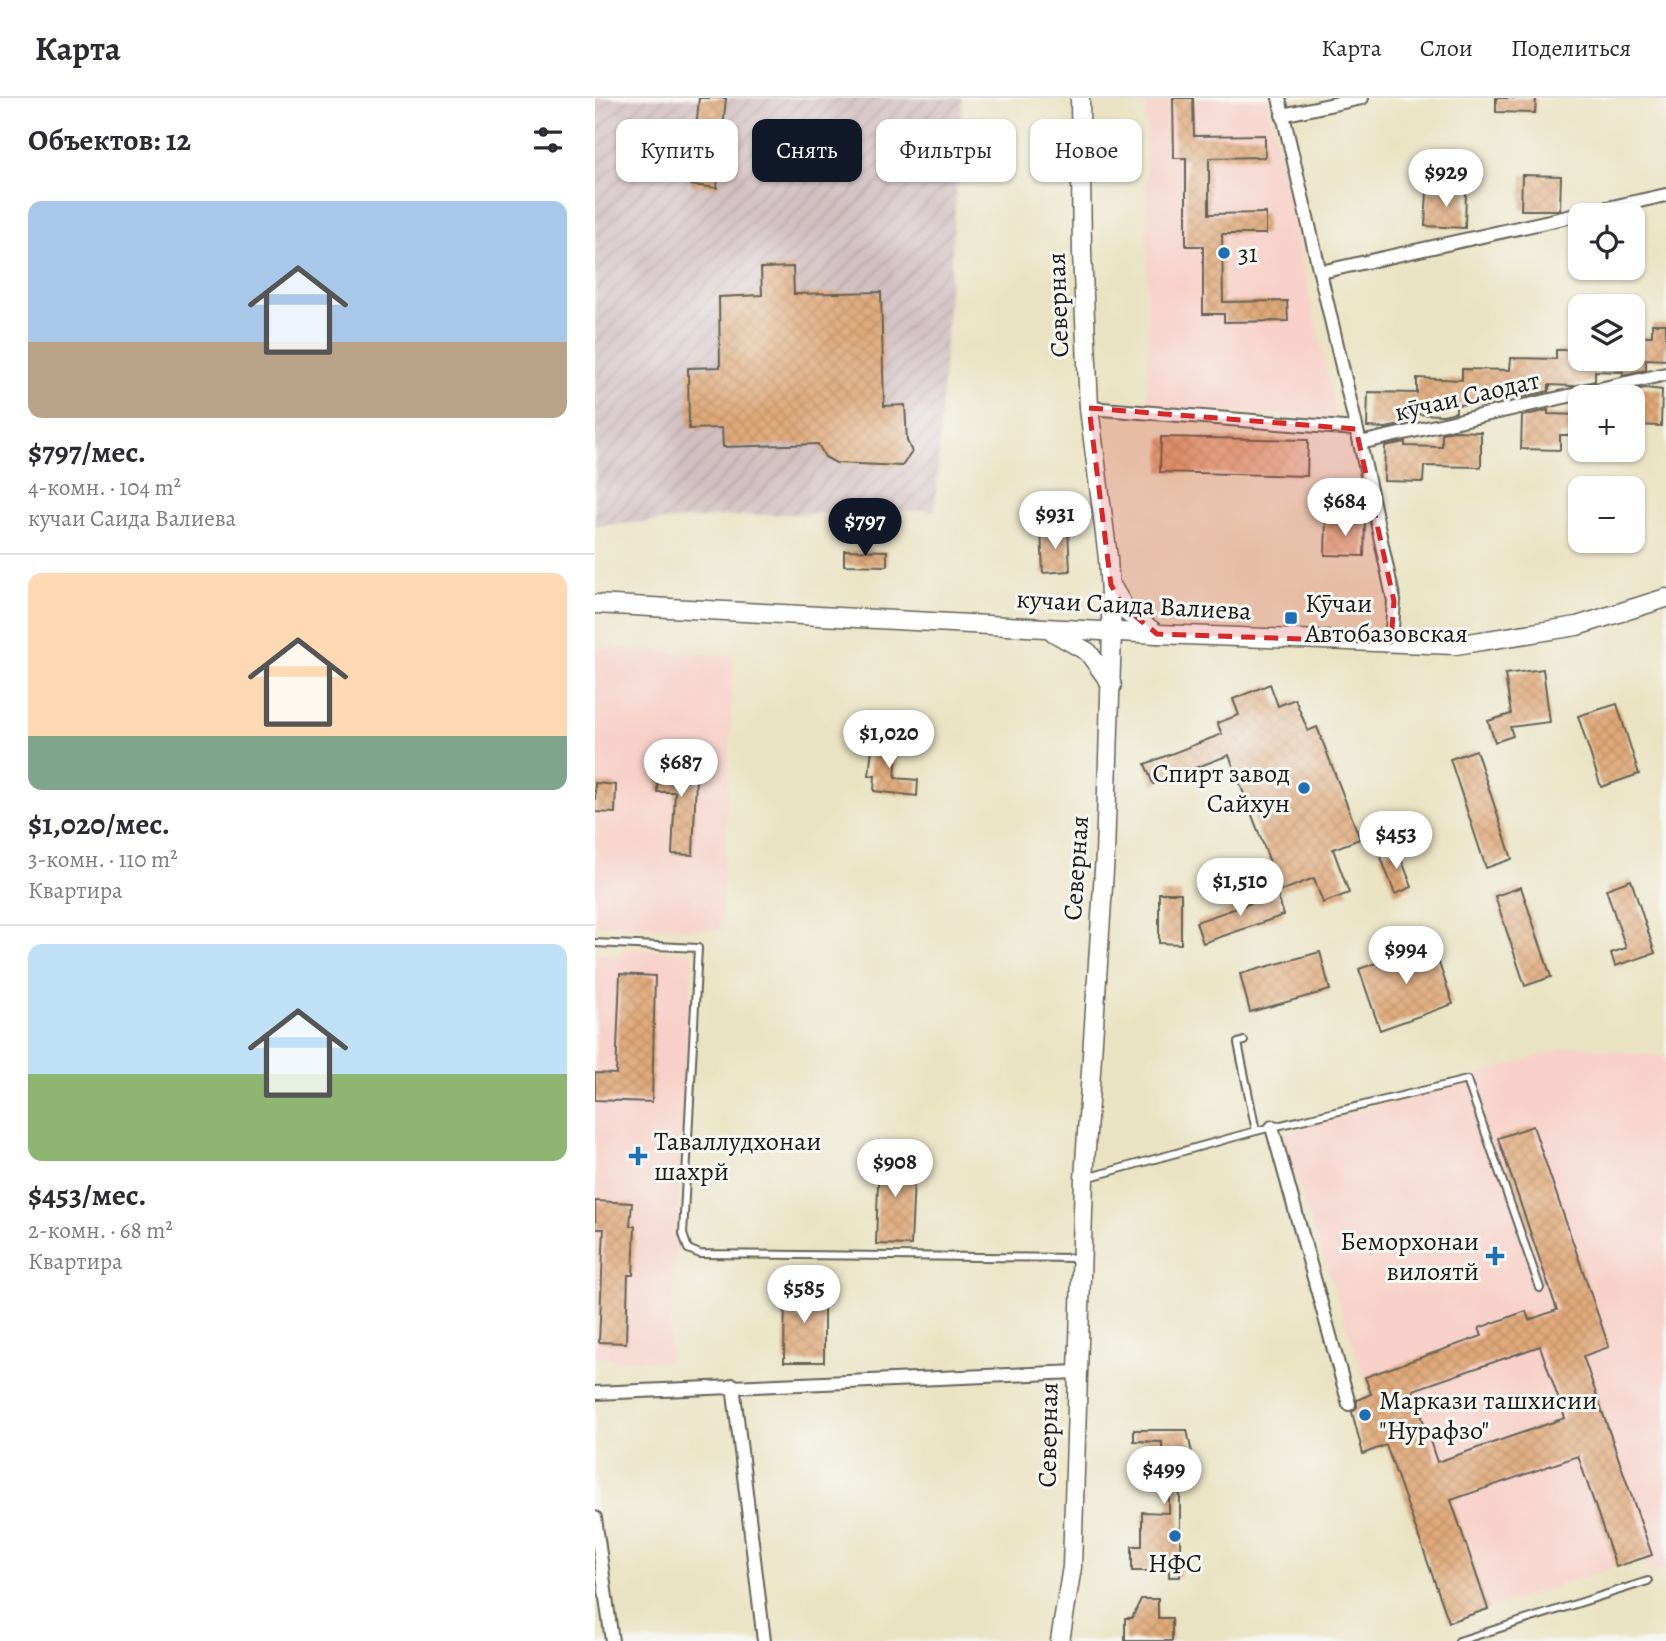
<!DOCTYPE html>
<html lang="ru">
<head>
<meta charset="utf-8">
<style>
  :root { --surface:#fff; --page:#f7f7f7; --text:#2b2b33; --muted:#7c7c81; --line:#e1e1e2; --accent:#111827 }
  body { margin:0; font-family:Alegreya,serif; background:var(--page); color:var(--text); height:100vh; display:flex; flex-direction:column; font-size:26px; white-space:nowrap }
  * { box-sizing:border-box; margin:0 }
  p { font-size:23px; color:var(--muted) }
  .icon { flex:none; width:38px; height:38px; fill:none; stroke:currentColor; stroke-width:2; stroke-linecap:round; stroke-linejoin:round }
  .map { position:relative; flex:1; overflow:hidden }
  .drawer { display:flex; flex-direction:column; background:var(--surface); width:595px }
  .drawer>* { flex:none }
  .top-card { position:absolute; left:21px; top:21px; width:665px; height:63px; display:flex; gap:14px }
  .tools { position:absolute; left:973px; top:105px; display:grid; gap:14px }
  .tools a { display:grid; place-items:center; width:77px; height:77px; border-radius:14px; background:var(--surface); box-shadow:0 2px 5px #0004; font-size:35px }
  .price { position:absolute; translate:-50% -60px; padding:0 16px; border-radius:24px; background:#fff; color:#222; font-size:23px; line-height:46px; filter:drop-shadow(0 2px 4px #0008) }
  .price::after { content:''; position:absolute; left:50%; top:42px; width:21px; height:16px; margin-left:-10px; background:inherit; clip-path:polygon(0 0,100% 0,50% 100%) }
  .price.active { background:var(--accent); color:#fff }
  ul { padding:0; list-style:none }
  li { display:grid; align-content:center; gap:14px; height:371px; padding:0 28px }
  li+li { border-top:2px solid var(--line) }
  li span { display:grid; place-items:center; height:217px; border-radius:14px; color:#555 }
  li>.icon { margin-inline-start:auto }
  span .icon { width:126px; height:126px; fill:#fffc; stroke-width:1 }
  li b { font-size:30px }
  h2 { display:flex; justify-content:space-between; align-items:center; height:84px; padding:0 28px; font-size:30px }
  .chip { padding:0 24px; border-radius:14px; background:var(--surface); box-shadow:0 2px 5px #0004; font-size:24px; line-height:63px }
  .chip.active { background:var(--accent); color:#fff }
  header { display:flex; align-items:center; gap:42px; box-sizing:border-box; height:98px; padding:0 35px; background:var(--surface); border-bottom:2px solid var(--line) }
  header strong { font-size:33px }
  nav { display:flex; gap:38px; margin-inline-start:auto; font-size:24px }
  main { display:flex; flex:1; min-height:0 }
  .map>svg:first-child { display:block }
  .built { fill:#f7d1c9 }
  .industrial { fill:url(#industrial-furrows) }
  .building { fill:url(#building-cross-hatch); fill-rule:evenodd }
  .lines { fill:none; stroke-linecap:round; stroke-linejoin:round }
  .lane-casing { stroke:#646256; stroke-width:10 }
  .street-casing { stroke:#646256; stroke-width:16 }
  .secondary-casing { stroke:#646256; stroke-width:21 }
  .lane { stroke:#fff; stroke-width:6 }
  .street { stroke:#fff; stroke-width:12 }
  .secondary { stroke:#fff; stroke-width:18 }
  .marked { fill:#d62828; fill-opacity:0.2; stroke:#d62828; stroke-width:5; stroke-dasharray:14 9; stroke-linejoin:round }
  .poi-dot { fill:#1f6fb2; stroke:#f6f6f2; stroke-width:2.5 }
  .labels { text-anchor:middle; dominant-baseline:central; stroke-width:6; stroke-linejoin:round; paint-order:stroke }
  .poi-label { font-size:26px; fill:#1c1c1c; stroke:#f6f6f2; text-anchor:start }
  .street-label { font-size:26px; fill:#1c1c1c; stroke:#f6f6f2 }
</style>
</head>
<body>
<header>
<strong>Карта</strong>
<nav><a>Карта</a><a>Слои</a><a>Поделиться</a></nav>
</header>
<main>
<section class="drawer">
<h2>Объектов: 12<svg class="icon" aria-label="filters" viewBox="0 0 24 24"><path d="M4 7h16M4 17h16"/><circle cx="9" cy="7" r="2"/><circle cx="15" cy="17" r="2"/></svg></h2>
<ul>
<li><span style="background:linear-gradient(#a9c7e8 65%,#b9a48a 0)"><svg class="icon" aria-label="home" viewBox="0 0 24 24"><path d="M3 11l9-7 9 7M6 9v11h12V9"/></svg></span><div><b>$797/мес.</b><p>4-комн. · 104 m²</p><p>кучаи Саида Валиева</p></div></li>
<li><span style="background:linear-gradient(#ffd9b3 75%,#7fa58c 0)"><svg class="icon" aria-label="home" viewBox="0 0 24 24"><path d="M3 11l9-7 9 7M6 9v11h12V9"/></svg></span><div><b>$1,020/мес.</b><p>3-комн. · 110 m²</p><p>Квартира</p></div></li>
<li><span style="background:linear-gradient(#bfe0f5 60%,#8fb573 0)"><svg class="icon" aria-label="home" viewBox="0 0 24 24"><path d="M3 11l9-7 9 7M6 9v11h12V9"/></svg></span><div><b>$453/мес.</b><p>2-комн. · 68 m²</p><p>Квартира</p></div></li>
</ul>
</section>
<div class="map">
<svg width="1071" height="1543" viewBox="0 0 1071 1543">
  <defs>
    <pattern id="industrial-furrows" width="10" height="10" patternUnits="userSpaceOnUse" patternTransform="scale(1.75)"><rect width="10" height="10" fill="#d2bfc1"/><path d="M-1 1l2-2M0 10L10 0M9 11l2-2" fill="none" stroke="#b4a4a5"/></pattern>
    <pattern id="building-cross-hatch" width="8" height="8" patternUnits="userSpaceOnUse" patternTransform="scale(1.75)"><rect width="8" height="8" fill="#e0a979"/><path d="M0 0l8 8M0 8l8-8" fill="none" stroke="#c09168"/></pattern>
  </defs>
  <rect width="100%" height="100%" fill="#f6f6f2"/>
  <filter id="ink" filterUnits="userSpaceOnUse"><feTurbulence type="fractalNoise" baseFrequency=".0143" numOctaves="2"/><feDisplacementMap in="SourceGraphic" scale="14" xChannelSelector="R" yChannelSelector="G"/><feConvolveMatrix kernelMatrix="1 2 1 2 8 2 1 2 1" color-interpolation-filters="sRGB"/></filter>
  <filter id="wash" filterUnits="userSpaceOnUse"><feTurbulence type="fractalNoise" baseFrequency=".00686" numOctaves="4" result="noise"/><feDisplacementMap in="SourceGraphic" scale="28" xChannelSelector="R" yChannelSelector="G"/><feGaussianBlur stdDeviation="1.57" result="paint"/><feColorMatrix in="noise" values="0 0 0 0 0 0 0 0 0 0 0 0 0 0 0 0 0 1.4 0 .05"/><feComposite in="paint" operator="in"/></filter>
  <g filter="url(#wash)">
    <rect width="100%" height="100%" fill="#eae3c3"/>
    <g class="built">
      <path d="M551 0H672L742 321 553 309Z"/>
      <path d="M0 550 139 558 126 832 0 826Z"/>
      <path d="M27 850 98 854 74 1264 0 1260V856L26 857Z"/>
      <path d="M979 947 1071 959V1470L1053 1476 1047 1460 854 1524 792 1347 768 1356 754 1306 775 1296 686 1037Z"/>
    </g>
    <path class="industrial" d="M0 0H367L340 412 134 418 0 428Z"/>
    <g id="blocks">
      <g class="building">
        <path d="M104 0H131L122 90 96 87Z"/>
        <path d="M578 0H598L599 38 670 37V59L614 60V116L671 115V136H627L628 204 692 203 693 223 629 224V216H608V148H591V60H579Z"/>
        <path d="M901 0H941L940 15 901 14Z"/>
        <path d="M927 77 966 78 965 112H926Z"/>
        <path d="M832 93 871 94 870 130 830 128Z"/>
        <path d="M198 169 199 196 286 194 289 308 310 307 312 343 317 354 307 368 241 365 230 359 223 346 128 349 127 330 94 331 93 270 125 269 124 199 167 197 166 170Z"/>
        <path d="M1057 226H1071V262L1051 261V272L1028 277V274L1000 273V283L978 288 954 287V293L927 299V296L906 295 905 304 861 307V314L848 317 811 316V326L791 330 772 329 773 294 822 295V280L867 282V271L915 272 916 260 961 261V252H985V261H1038V238H1057Z"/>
        <path d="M1050 290 1067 292 1066 328 1038 327V299H1027L1028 295Z"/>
        <path d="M953 312V316L985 317V337H965V352L926 351 927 318Z"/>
        <path d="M860 333 886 334V369L829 368 828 384 789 383 790 348 810 344V348L847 349V335Z"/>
        <path d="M566 339 713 342 712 378 565 374Z"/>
        <path d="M731 421 770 422 769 458 730 457Z"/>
        <path d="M473 431 475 473 448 475 446 432Z"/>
        <path d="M249 452 292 453V468L249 467Z"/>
        <path d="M948 571 955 624 915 629 918 638 900 644 893 623 916 616 910 576Z"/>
        <path d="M675 586 683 608 700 601 713 633 722 629 765 741 738 751 754 795 728 805 719 780 686 793 634 657 558 686 550 666 627 636 622 625 644 617 638 601Z"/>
        <path d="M1022 606 1044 676 1006 689 983 618Z"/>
        <path d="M278 640 303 643 300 680 323 682 322 698 279 693 280 678H274Z"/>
        <path d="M881 652 917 761 891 770 855 661Z"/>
        <path d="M81 654 102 655 98 757 77 756 80 694H62L63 667H81Z"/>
        <path d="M0 685 21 687 20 715 0 714Z"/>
        <path d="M802 750 817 789 800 796 785 757Z"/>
        <path d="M1036 782 1060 855 1020 868 1016 855 1031 850 1011 791Z"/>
        <path d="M926 789 956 879 930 888 900 798Z"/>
        <path d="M564 795H586V846L564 845Z"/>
        <path d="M682 796 689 817 608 845 601 824Z"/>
        <path d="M837 845 858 906 785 932 764 871Z"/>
        <path d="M725 854 735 892 655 914 645 876Z"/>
        <path d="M25 876 60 878 57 1004 0 1002V975L21 976Z"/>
        <path d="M938 1028 1014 1249 988 1258 1057 1457 1021 1469 983 1358 856 1402 893 1511 854 1524 791 1347 768 1356 757 1314 762 1309V1302L776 1296 770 1279 887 1238 884 1230 931 1213 934 1222 962 1212 903 1040ZM945 1248 970 1320 842 1364 818 1292Z"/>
        <path d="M284 1056 320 1057 316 1147 281 1146Z"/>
        <path d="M0 1103 37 1105 35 1128H40L38 1177H33L31 1245 4 1244 9 1131H0Z"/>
        <path d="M190 1189 229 1190V1264H189Z"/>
        <path d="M539 1332H592L598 1360H594L593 1375H587L585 1391V1479H574V1473H537V1448H547V1414L574 1415V1391H567V1344L539 1343Z"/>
        <path d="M546 1501H563V1520H577V1543H530V1520H537Z"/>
      </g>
    </g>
  </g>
  <g filter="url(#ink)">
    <use href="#blocks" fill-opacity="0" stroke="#646256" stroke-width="2"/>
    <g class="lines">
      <defs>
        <g id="lane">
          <path d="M0 845 103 850 88 1136 93 1151 105 1156 485 1160"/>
          <path d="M649 943 643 945 661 1033"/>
          <path d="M491 1080 661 1033 872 982 945 1190"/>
          <path d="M864 1543 1053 1483"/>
        </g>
        <g id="street">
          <path d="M684 0 765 345 799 503 796 544"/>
          <path d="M687 17 767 0"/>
          <path d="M726 174 1071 97"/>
          <path d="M494 310 761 331"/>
          <path d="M765 345 1071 276"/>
          <path d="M677 1029 754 1306"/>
          <path d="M138 1287 169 1543"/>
          <path d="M0 1295 481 1274"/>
          <path d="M0 1420 17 1543"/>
        </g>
        <g id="secondary">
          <path d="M517 489 532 514 562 536"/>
          <path d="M0 506 562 536 861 547 982 528 1071 500"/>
          <path d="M458 534 493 554 517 587"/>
          <path d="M465 1543 477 1469 489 1081 510 757 517 534 513 460 494 310 487 154 485 0"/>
        </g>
      </defs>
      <use href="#lane" class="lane-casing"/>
      <use href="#street" class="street-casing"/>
      <use href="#secondary" class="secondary-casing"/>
      <use href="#lane" class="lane"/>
      <use href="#street" class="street"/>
      <use href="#secondary" class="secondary"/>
    </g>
  </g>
  <path class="marked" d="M494 310 761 331 799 503 796 544 562 536 528 508 516 487Z"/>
  <g class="poi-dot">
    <circle cx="629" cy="155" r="7"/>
    <rect x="689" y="513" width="14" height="14" rx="3.5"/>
    <circle cx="709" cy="690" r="7"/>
    <path d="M39.5 1047.5h7v7h7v7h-7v7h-7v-7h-7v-7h7z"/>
    <path d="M896.5 1147.5h7v7h7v7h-7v7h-7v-7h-7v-7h7z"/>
    <circle cx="770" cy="1317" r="7"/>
    <circle cx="580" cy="1438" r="7"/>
  </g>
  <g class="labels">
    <g class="poi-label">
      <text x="643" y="155">31</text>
      <text x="710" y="505">Кӯчаи<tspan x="710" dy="30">Автобазовская</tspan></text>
      <text x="695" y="675" text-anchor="end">Спирт завод<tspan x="695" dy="30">Сайхун</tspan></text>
      <text x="59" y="1043">Таваллудхонаи<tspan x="59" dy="30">шахрй</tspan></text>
      <text x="884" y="1143" text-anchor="end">Беморхонаи<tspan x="884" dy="30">вилоятй</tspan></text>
      <text x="784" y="1302">Маркази ташхисии<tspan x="784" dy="30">"Нурафзо"</tspan></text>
      <text x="580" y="1465" text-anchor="middle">НФС</text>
    </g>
    <g class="street-label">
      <text transform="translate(463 207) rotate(-92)">Северная</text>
      <text transform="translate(872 298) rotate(-13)">кӯчаи Саодат</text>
      <text transform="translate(539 507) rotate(3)">кучаи Саида Валиева</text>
      <text transform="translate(481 770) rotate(-86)">Северная</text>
      <text transform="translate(453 1337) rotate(-89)">Северная</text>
    </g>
  </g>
</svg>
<div class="tools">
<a><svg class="icon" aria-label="locate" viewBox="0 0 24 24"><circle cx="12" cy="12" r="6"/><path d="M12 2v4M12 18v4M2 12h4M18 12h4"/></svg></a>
<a><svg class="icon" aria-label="layers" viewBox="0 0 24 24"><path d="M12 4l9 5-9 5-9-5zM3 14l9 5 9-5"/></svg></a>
<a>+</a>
<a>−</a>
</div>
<b class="price" style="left:851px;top:111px">$929</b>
<b class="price" style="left:750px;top:440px">$684</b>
<b class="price" style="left:460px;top:453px">$931</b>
<b class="price active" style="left:270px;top:460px">$797</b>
<b class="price" style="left:294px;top:672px">$1,020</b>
<b class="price" style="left:86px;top:701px">$687</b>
<b class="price" style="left:801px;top:773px">$453</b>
<b class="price" style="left:645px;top:820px">$1,510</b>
<b class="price" style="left:811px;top:888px">$994</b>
<b class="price" style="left:300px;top:1101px">$908</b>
<b class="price" style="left:209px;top:1227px">$585</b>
<b class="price" style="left:569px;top:1408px">$499</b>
<div class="top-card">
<a class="chip">Купить</a>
<a class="chip active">Снять</a>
<a class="chip">Фильтры</a>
<a class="chip">Новое</a>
</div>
</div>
</main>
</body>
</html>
